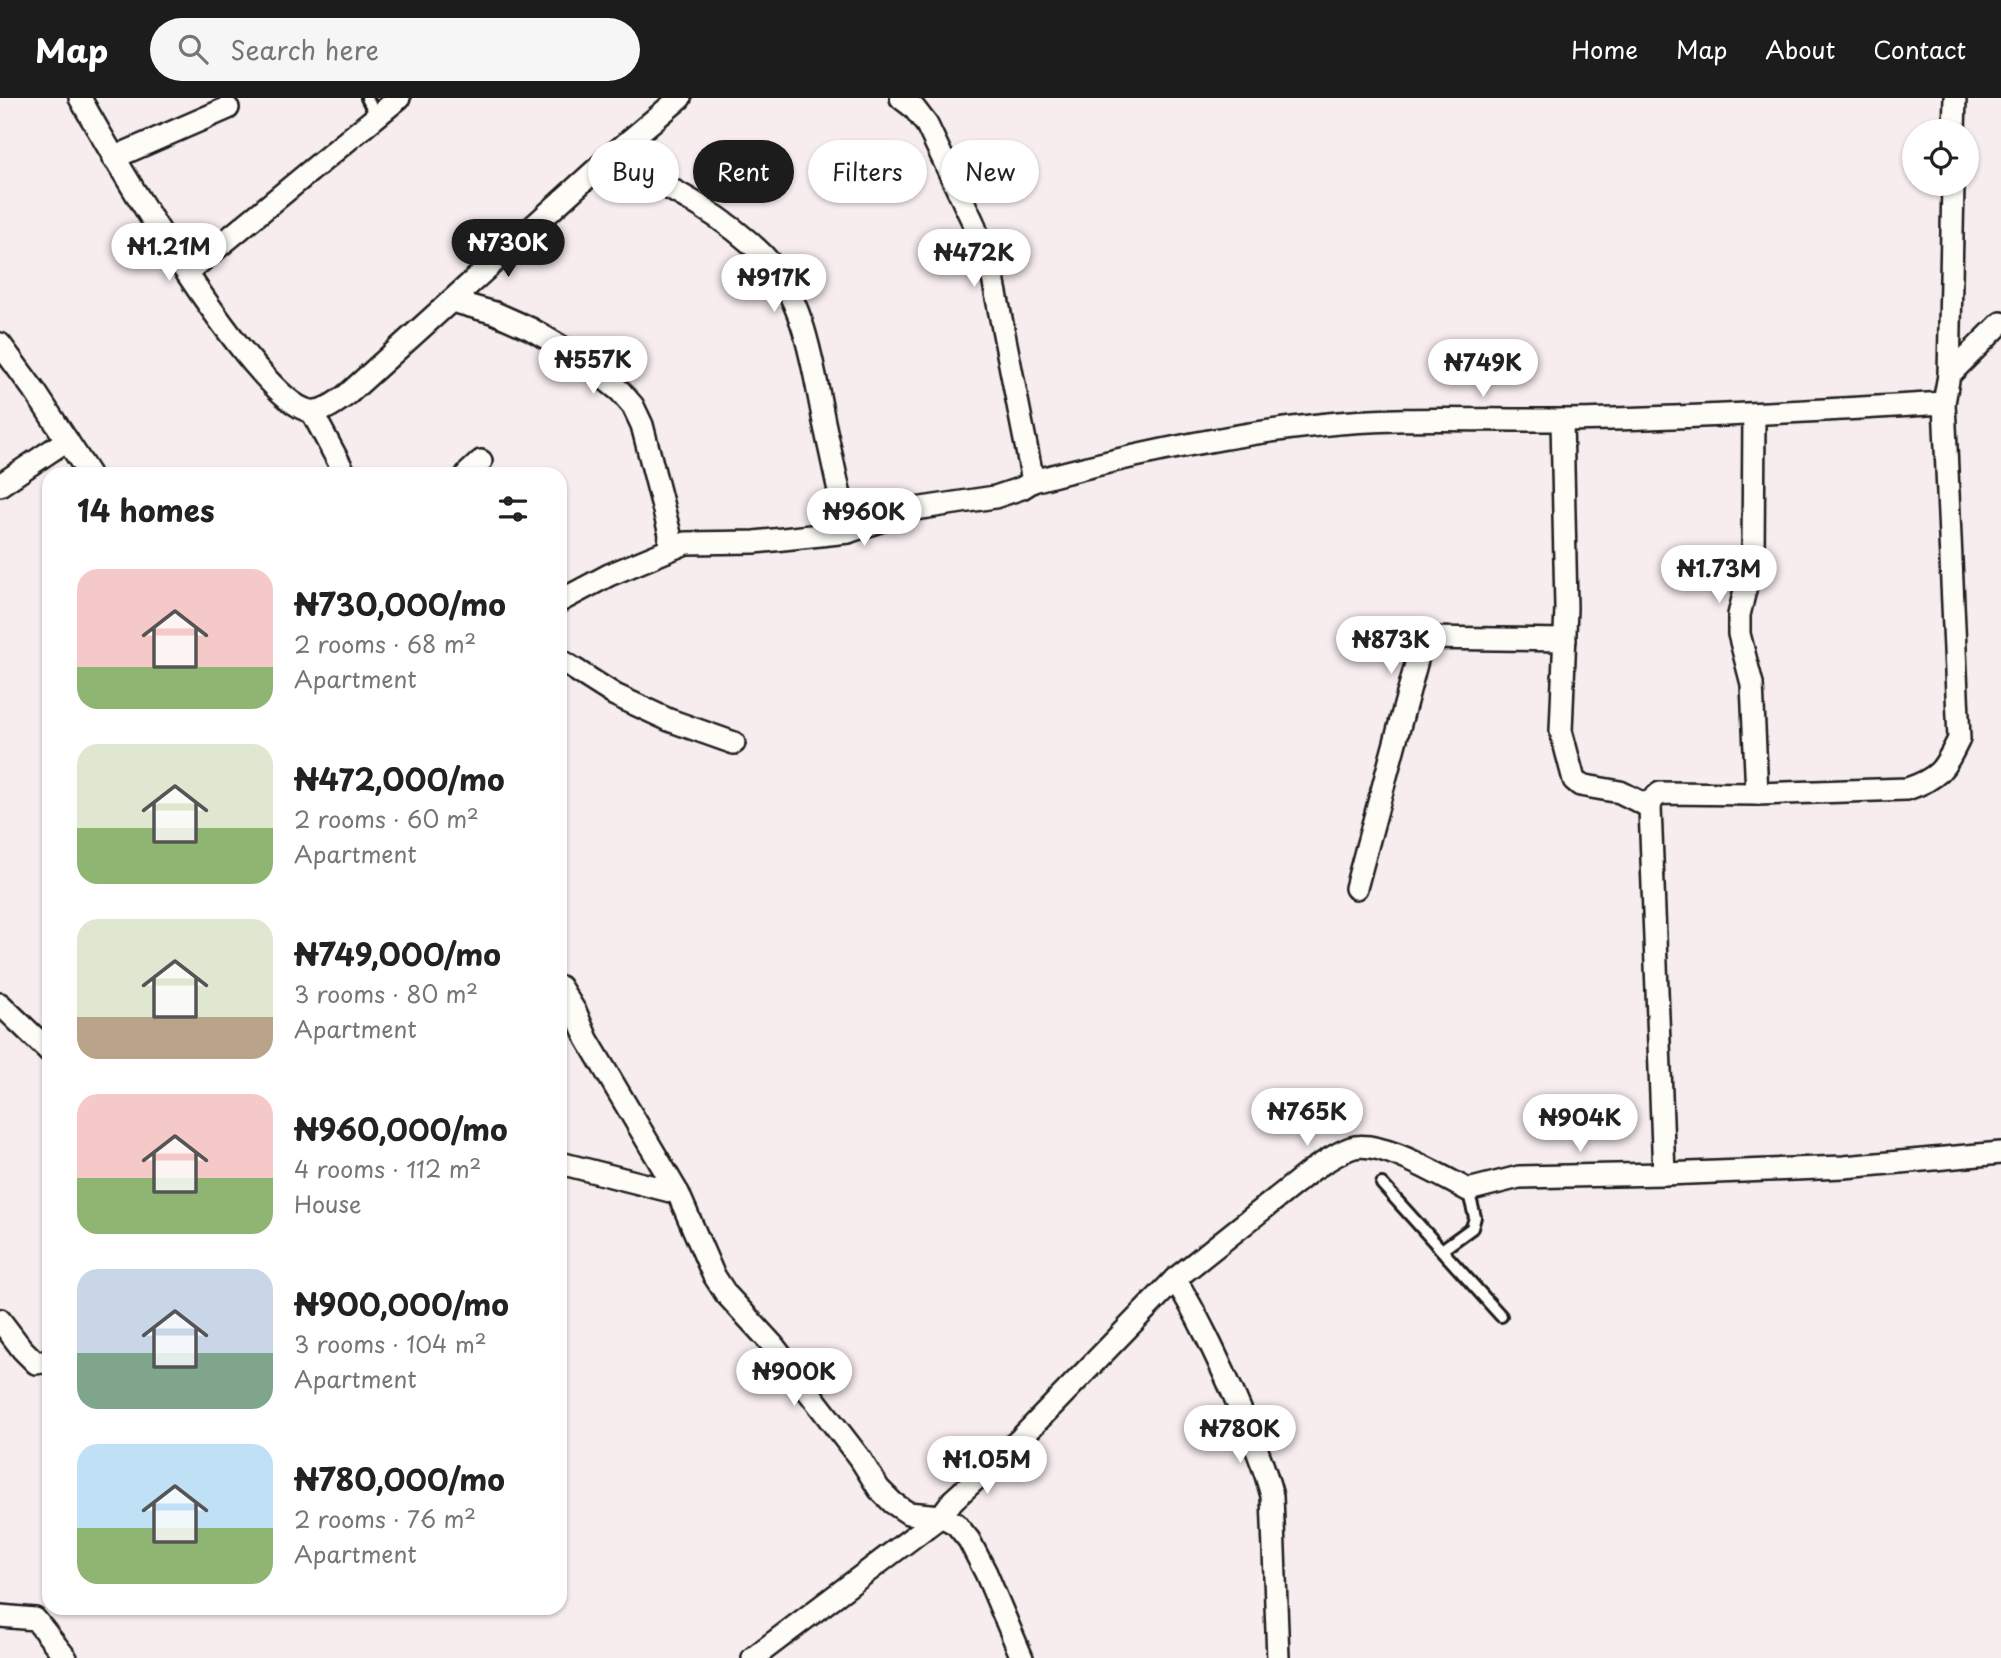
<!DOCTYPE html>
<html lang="en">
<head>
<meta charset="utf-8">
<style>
  :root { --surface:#fff; --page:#f6f6f6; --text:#222; --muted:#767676; --accent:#1c1c1c }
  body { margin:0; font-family:"Playpen Sans",sans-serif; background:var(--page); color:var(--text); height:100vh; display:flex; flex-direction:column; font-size:26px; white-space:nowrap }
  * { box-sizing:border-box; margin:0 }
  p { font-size:23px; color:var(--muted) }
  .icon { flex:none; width:38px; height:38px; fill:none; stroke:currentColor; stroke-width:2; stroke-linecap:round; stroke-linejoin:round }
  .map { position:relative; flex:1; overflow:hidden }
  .panel { position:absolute; left:42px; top:369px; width:525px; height:1148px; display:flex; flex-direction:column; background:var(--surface); border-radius:21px; box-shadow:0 2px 5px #0004 }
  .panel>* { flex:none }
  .hud { position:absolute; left:588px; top:42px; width:665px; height:63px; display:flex; gap:14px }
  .tools { position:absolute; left:1902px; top:21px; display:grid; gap:14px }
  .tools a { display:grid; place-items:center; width:77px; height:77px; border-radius:50%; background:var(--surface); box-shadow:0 2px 5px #0004; font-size:35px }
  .price { position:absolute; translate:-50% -60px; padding:0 16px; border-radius:24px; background:#fff; color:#222; font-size:23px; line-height:46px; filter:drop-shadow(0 2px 4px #0008) }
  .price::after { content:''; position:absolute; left:50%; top:42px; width:21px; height:16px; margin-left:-10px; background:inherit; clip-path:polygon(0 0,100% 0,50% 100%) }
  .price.selected { background:var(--accent); color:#fff }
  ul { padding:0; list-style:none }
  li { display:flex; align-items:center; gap:21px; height:175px; padding:0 35px }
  li span { display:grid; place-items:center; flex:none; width:196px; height:140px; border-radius:21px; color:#555 }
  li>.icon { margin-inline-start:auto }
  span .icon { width:84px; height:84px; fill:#fffc; stroke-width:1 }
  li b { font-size:30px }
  h2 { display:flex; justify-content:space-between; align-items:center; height:84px; padding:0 35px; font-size:30px }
  .pill { padding:0 24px; border-radius:32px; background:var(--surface); box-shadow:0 2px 5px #0004; font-size:24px; line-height:63px }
  .pill.selected { background:var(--accent); color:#fff }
  header { display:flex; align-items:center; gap:42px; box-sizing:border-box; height:98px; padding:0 35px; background:var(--accent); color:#fff }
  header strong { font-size:33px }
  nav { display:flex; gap:38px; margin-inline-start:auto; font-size:24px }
  .search { width:490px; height:63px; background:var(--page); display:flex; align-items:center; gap:18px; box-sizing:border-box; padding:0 24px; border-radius:38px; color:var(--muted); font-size:26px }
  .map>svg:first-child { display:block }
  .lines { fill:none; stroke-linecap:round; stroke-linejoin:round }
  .lane-casing { stroke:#1c1c1c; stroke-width:16 }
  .street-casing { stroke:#1c1c1c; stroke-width:26 }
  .lane { stroke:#fdfcf7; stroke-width:10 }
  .street { stroke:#fdfcf7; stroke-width:21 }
</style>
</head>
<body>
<header>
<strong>Map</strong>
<div class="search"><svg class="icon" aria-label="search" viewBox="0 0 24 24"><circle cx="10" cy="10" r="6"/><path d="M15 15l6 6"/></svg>Search here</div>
<nav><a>Home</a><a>Map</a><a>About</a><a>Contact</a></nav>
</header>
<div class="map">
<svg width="2001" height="1560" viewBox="0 0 2001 1560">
  <rect width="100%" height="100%" fill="#f7ecee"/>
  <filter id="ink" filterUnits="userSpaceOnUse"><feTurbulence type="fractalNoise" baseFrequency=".0143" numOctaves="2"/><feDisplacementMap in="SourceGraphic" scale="14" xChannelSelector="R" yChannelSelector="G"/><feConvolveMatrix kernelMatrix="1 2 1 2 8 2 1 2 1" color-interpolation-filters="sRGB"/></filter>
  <g filter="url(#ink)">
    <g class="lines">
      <defs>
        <g id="lane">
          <path d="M367 0 377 19"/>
          <path d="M1382 1086 1501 1218"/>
          <path d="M1443 1151 1472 1130 1475 1119 1468 1092"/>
        </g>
        <g id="street">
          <path d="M80 0C111 56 255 303 310 313 324 315 338 303 348 296L610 59 680 0"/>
          <path d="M901 0 914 10 927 27 973 124 993 180 1033 383"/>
          <path d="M1954 33 1955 0"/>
          <path d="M610 59C663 87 719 113 762 156 804 198 813 268 824 324 832 360 840 397 848 434"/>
          <path d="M113 60 228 10"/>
          <path d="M1953 86 1949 277 1944 305 1959 641C1944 671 1940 680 1907 691L1757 696 1660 695 1652 702 1650 709 1664 1076 1844 1069 2001 1055"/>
          <path d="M188 174 399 0"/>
          <path d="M452 203 495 215 531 231 575 257 620 293 633 308 642 327 670 436 669 450"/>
          <path d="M0 246 36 295 89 376"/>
          <path d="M1949 277 2001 225"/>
          <path d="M312 314 343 372 342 376"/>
          <path d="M1754 318 1753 459 1739 517V536L1752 586 1757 696"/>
          <path d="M1562 322 1566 510 1561 633 1574 682 1580 687 1620 694 1650 709"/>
          <path d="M467 376 481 363"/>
          <path d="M0 387 67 342"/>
          <path d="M560 503 609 477 686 445 755 444 848 434 915 411 995 399 1022 390 1033 383C1127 358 1223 337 1319 327 1400 318 1482 323 1563 322 1690 320 1817 313 1944 305"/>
          <path d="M560 562 615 597 669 622 734 645"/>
          <path d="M1356 790 1423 540 1565 542"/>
          <path d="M560 889 576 915 587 941 678 1095"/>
          <path d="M0 906 49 953"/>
          <path d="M560 1065 678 1095 713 1176 726 1196 772 1246 861 1362 879 1391 893 1405 908 1415 941 1418 956 1426 969 1442 986 1475 1022 1560"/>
          <path d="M1175 1181C1198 1218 1216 1257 1234 1297 1248 1330 1263 1363 1272 1398L1278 1560"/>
          <path d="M0 1222 22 1251 36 1265 49 1263"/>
          <path d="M0 1518 35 1521 66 1560"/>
          <path d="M753 1560 941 1418 953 1402 1019 1342 1175 1181 1312 1072C1325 1064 1337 1055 1351 1050 1379 1040 1440 1078 1468 1092L1519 1079 1664 1076"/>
        </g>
      </defs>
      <use href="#lane" class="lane-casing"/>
      <use href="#street" class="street-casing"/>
      <use href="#lane" class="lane"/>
      <use href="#street" class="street"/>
    </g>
  </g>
</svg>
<div class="tools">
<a><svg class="icon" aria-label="locate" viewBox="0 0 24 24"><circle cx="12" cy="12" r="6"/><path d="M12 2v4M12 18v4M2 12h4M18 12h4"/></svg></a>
</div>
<b class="price selected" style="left:508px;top:181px">₦730K</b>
<b class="price" style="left:169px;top:185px">₦1.21M</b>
<b class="price" style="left:974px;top:191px">₦472K</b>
<b class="price" style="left:774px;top:216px">₦917K</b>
<b class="price" style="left:593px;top:298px">₦557K</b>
<b class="price" style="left:1483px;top:301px">₦749K</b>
<b class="price" style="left:864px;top:450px">₦960K</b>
<b class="price" style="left:1719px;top:507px">₦1.73M</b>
<b class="price" style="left:1391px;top:578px">₦873K</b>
<b class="price" style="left:1307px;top:1050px">₦765K</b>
<b class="price" style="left:1580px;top:1056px">₦904K</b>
<b class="price" style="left:794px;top:1310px">₦900K</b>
<b class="price" style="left:1240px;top:1367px">₦780K</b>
<b class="price" style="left:987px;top:1398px">₦1.05M</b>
<div class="hud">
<a class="pill">Buy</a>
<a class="pill selected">Rent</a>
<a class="pill">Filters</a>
<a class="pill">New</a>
</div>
<section class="panel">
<h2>14 homes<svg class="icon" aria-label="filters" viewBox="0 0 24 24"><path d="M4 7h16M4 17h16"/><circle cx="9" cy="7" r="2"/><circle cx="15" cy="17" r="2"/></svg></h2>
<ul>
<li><span style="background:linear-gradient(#f6c9c9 70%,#8fb573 0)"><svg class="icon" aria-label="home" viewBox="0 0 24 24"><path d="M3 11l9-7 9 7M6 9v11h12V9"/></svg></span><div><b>₦730,000/mo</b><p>2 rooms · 68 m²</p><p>Apartment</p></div></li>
<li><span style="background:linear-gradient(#dfe7d0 60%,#8fb573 0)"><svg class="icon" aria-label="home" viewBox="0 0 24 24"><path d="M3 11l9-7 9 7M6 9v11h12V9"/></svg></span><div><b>₦472,000/mo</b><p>2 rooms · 60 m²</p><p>Apartment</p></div></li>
<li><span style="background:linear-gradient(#dfe7d0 70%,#b9a48a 0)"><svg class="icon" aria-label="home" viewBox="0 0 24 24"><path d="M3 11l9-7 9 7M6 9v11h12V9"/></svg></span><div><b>₦749,000/mo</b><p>3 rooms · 80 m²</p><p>Apartment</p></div></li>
<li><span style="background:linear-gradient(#f6c9c9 60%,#8fb573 0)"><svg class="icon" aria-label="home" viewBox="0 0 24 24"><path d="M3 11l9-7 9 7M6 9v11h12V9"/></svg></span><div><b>₦960,000/mo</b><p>4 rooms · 112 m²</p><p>House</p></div></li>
<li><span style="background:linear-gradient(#c9d6e8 60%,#7fa58c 0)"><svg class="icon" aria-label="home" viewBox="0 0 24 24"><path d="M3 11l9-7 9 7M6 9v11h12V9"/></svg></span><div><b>₦900,000/mo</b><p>3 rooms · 104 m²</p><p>Apartment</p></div></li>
<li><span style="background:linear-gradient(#bfe0f5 60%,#8fb573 0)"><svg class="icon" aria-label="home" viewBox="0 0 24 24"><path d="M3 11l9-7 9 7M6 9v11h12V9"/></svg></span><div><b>₦780,000/mo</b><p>2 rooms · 76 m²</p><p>Apartment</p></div></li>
</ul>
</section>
</div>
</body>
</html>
